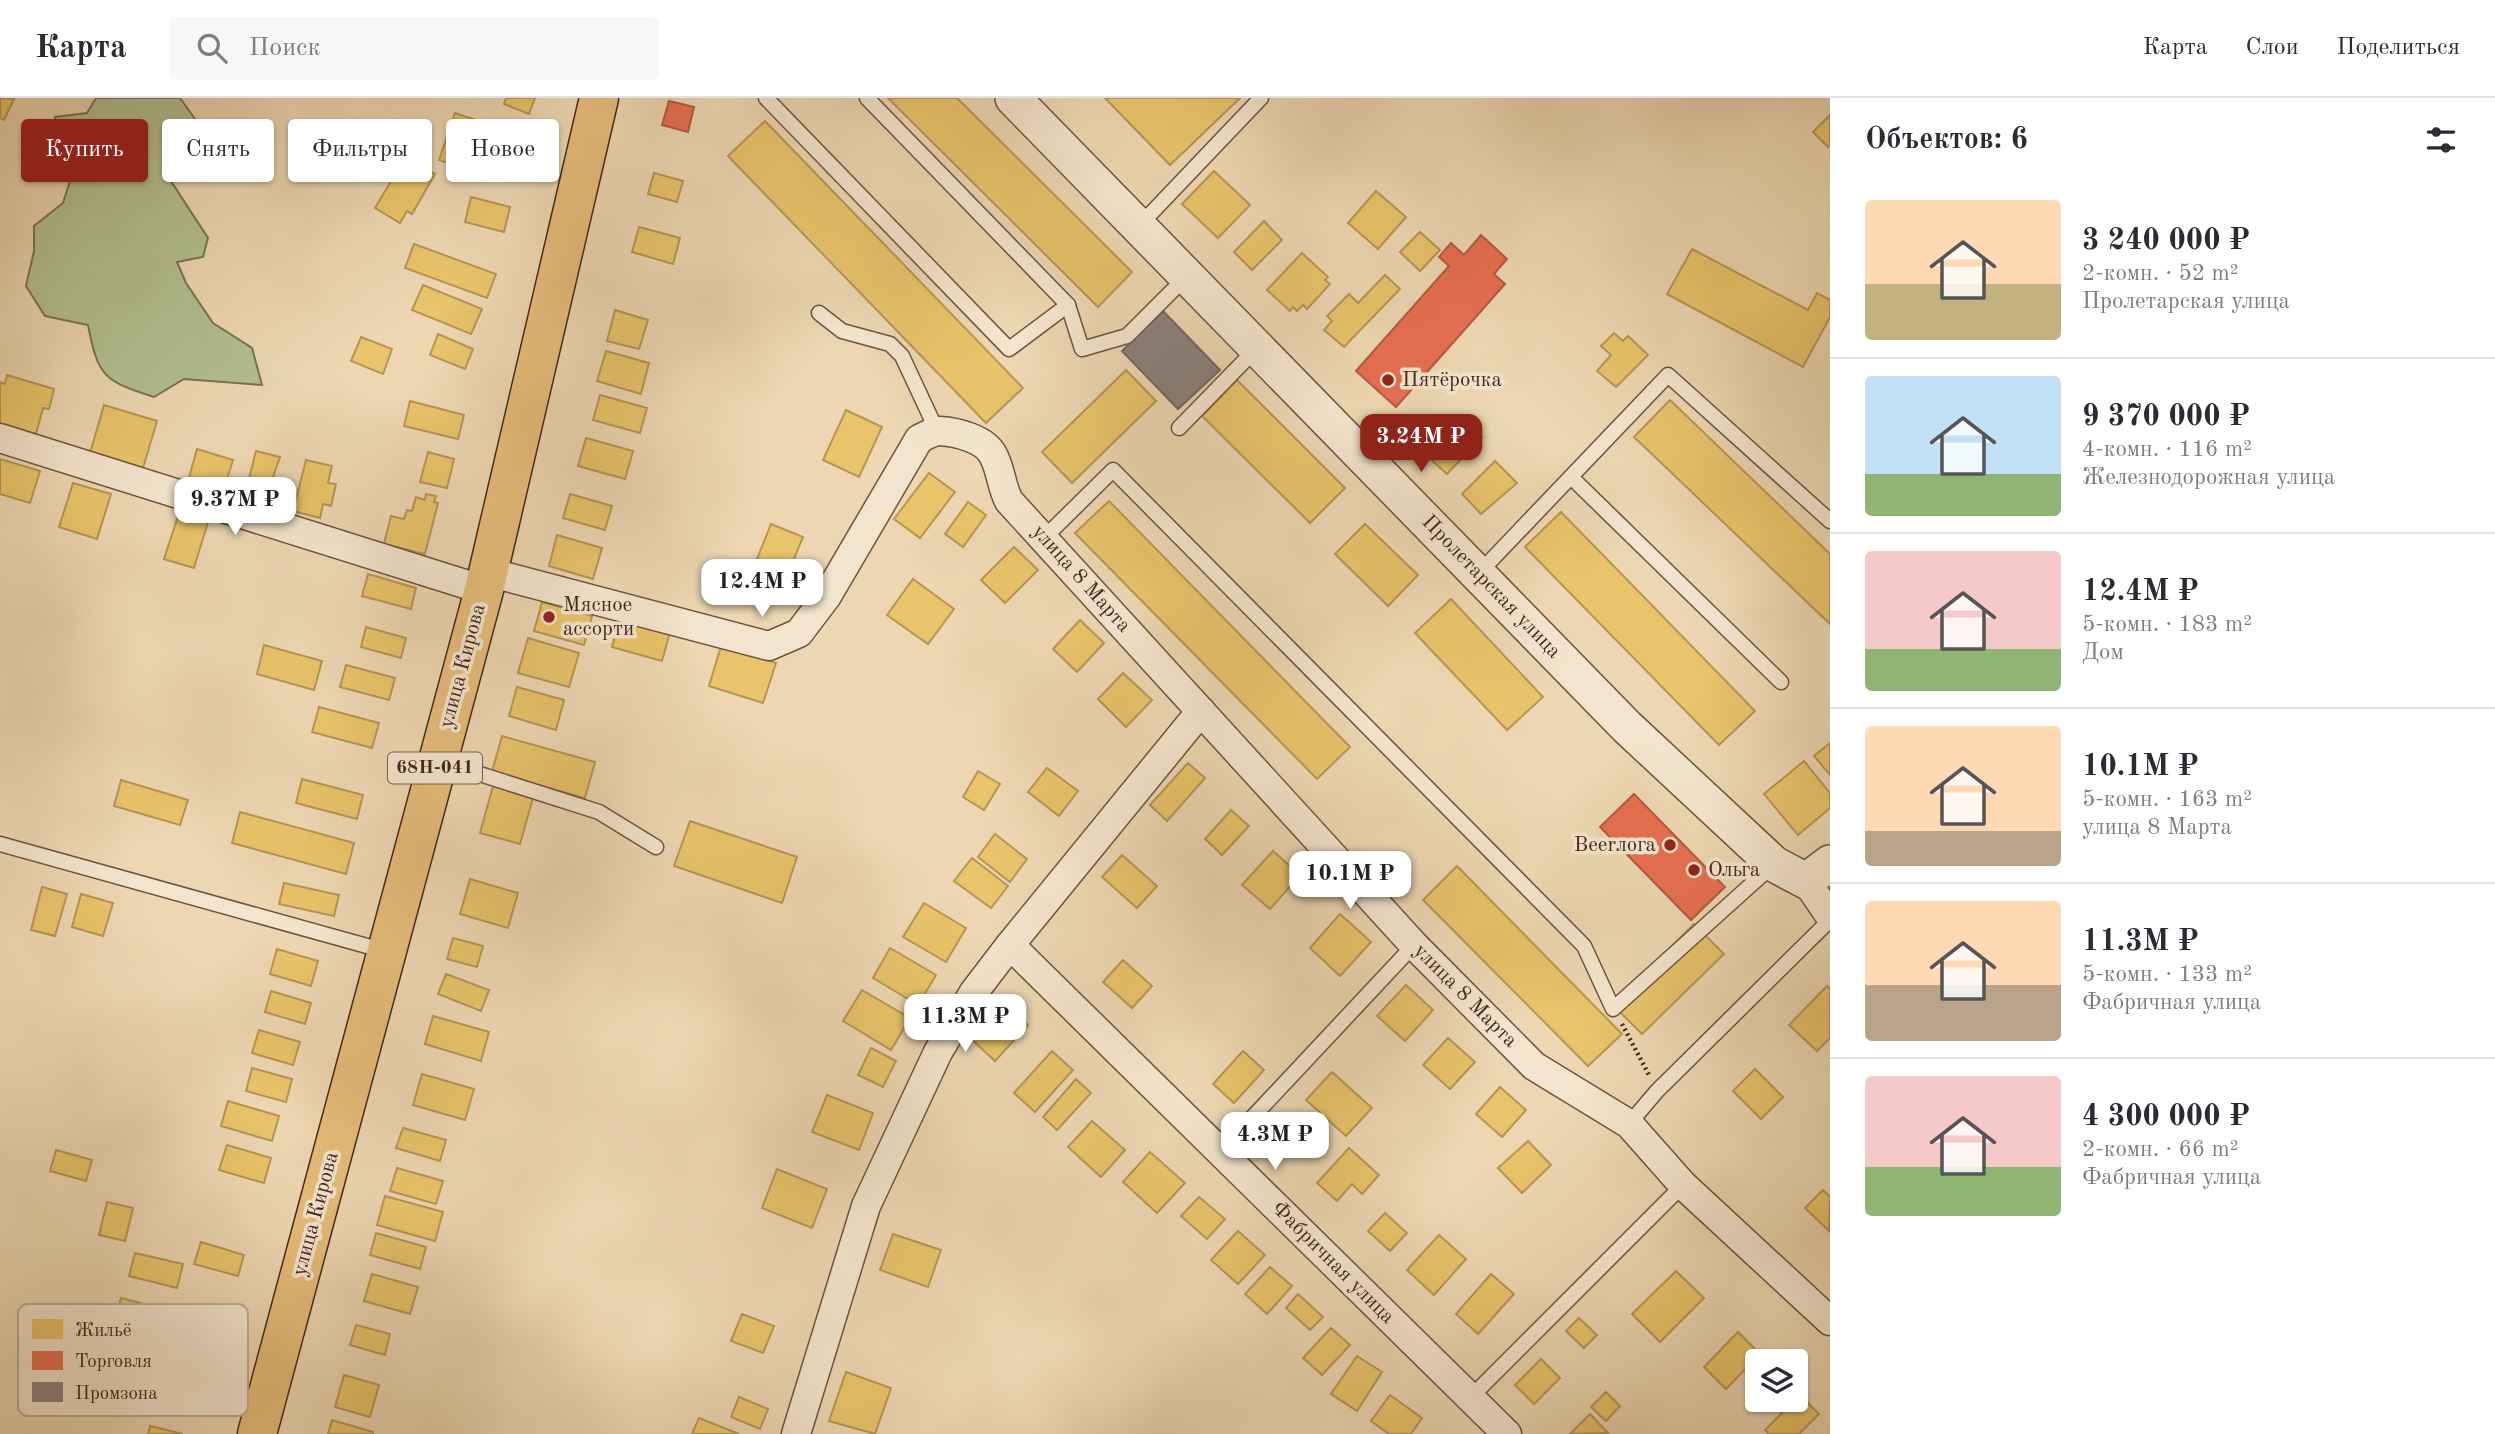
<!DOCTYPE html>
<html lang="ru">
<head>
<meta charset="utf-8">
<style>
  :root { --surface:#fff; --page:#f7f7f7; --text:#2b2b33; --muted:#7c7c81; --line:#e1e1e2; --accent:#8f2418 }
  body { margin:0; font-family:"Old Standard TT",serif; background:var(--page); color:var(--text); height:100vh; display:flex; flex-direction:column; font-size:26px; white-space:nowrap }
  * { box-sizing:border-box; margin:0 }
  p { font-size:23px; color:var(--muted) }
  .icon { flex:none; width:38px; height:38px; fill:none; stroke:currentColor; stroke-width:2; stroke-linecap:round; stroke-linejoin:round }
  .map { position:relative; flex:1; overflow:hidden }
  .panel { display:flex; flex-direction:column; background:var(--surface); width:665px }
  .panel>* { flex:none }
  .guide { position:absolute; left:21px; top:21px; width:665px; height:63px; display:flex; gap:14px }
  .fabs { position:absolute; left:1745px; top:1251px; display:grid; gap:14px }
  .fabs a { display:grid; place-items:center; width:63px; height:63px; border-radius:7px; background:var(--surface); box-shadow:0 2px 5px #0004; font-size:35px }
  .price { position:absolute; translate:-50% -60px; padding:0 16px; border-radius:14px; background:#fff; color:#222; font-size:23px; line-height:46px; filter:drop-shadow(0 2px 4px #0008) }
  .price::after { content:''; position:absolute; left:50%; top:42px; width:21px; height:16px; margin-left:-10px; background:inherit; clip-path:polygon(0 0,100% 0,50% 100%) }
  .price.current { background:var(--accent); color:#fff }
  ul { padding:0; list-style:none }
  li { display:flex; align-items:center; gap:21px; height:175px; padding:0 35px }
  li+li { border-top:2px solid var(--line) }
  li span { display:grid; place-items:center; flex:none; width:196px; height:140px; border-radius:7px; color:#555 }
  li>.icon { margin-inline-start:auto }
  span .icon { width:84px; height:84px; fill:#fffc; stroke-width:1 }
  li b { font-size:30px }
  h2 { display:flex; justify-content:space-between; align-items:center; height:84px; padding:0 35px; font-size:30px }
  .pill { padding:0 24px; border-radius:7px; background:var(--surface); box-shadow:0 2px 5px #0004; font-size:24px; line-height:63px }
  .pill.current { background:var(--accent); color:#fff }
  header { display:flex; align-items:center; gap:42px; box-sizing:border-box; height:98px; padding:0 35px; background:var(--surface); border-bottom:2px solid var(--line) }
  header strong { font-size:33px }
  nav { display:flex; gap:38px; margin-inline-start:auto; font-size:24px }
  .search { width:490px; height:63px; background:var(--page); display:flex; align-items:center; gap:18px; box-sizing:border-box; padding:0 24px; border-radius:7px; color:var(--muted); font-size:26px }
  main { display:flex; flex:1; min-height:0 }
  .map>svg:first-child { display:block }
  .green { fill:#b2bf90; stroke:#7a7356; stroke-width:2 }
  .homes { fill:#e9c46a; stroke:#b79553; stroke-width:2 }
  .shops { fill:#e76f51; stroke:#b65941; stroke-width:2 }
  .industry { fill:#8a817c; stroke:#756660; stroke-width:2 }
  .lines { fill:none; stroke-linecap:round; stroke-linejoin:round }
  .service-casing { stroke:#6d5342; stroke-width:17 }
  .minor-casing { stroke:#6d5342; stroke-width:31 }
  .tertiary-casing { stroke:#6d5342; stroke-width:38 }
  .primary-casing { stroke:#43271d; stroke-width:41 }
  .path { stroke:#43271d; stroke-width:4.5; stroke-dasharray:2 3.5; stroke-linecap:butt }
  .service { stroke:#f3e5cd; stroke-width:14 }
  .minor { stroke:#f3e5cd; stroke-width:28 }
  .tertiary { stroke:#f3e5cd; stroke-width:35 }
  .primary { stroke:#e6bc79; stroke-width:38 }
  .poi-dot { fill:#8f2418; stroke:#f3e5cd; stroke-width:2.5 }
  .labels { text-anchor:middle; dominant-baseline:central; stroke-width:7; stroke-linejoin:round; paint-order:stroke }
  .shield { fill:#f3e5cd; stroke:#786052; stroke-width:2 }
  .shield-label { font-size:19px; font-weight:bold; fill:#43271d }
  .poi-label { font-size:21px; fill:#43271d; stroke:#f3e5cd; text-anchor:start }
  .street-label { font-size:21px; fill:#43271d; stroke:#f3e5cd }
  .key { fill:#f3e5cd; stroke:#beac98; stroke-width:2 }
  .key-label { font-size:19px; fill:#43271d }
</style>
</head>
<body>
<header>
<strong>Карта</strong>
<div class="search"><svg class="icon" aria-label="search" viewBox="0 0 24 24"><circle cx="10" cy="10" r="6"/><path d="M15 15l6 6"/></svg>Поиск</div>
<nav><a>Карта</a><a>Слои</a><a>Поделиться</a></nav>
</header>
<main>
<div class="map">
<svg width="1830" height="1336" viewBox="0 0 1830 1336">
  <rect width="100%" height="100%" fill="#ecd7b2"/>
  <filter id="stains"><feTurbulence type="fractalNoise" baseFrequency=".00286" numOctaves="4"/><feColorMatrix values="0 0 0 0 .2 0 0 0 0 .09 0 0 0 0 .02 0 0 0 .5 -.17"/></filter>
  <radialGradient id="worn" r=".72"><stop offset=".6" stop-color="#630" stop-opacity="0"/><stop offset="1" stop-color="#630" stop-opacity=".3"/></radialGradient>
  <path class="green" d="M96 0H180L210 42 200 71 169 80 208 140 203 159 177 164 186 185 213 225 252 250 262 287 184 281 154 299C103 283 98 278 88 227L45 218 26 188 34 153V128L63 105 70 83 52 54 55 19 87 15Z"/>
  <g class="homes">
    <path d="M0 0 14 1 4 22 0 20Z"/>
    <path d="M506 0H535L529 16 504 6Z"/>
    <path d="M888 0H957L1132 174 1098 209Z"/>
    <path d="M1105 0H1240L1170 67Z"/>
    <path d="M455 15 488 26 470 79 451 72 453 67 439 62Z"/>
    <path d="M1830 17V47L1828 49 1813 34Z"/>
    <path d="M765 23 1023 290 986 325 728 58Z"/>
    <path d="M415 65 435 76 412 116 407 113 400 125 375 110 400 68 410 74Z"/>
    <path d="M1214 73 1250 107 1218 140 1182 106Z"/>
    <path d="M654 75 683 83 677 104 648 96Z"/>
    <path d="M1376 93 1406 119 1378 151 1348 125Z"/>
    <path d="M471 99 510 109 504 134 465 124Z"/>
    <path d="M1264 123 1282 142 1252 172 1234 154Z"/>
    <path d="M639 129 680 140 673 166 632 154Z"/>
    <path d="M1420 134 1440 152 1420 173 1400 154Z"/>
    <path d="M414 146 496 176 487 200 405 170Z"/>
    <path d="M1692 151 1808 212 1817 195 1830 202V219L1803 269 1667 196Z"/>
    <path d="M1302 155 1328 179 1325 182 1330 186 1307 211 1303 207 1297 213 1293 209 1290 213 1267 192Z"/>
    <path d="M1385 177 1400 191 1344 249 1324 232 1332 223 1327 218 1349 196 1358 205Z"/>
    <path d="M423 187 482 211 471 236 412 212Z"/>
    <path d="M615 212 648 222 639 251 607 243Z"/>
    <path d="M1614 235 1623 243 1628 238 1648 257 1616 289 1597 273 1611 257 1601 248Z"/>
    <path d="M438 236 473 251 465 271 430 257Z"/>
    <path d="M361 239 392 251 383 276 351 263Z"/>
    <path d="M606 253 649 265 641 296 597 283Z"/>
    <path d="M1126 272 1156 303 1072 385 1042 354Z"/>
    <path d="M7 277 54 291 49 311 43 310 36 336 0 326V284L5 286Z"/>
    <path d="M1237 282 1345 390 1310 425 1202 318Z"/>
    <path d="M600 297 647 310 640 335 593 322Z"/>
    <path d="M1670 302 1830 456V526L1634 339Z"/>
    <path d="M410 303 464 317 458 341 404 328Z"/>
    <path d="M104 307 157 323 143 370 90 355Z"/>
    <path d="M846 312 882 329 859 379 823 362Z"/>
    <path d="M1463 321 1482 339 1447 376 1427 358Z"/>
    <path d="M586 340 633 353 625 381 578 368Z"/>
    <path d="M197 351 233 362 222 397 187 387Z"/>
    <path d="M256 353 280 359 264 405 244 400Z"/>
    <path d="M428 354 454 361 447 390 420 384Z"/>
    <path d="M0 361 40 373 30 405 0 396Z"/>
    <path d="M306 362 332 368 328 385 336 386 331 408 323 406 320 420 293 413Z"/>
    <path d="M1495 363 1517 385 1481 416 1462 396Z"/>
    <path d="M929 375 955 394 920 440 894 421Z"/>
    <path d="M73 385 111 396 97 441 59 429Z"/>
    <path d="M426 396 436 398 434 404 438 405 425 456 384 446 391 418 404 421 407 412 412 413 416 399 425 402Z"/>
    <path d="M570 396 612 408 605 432 563 420Z"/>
    <path d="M1109 403 1350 649 1317 681 1075 435Z"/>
    <path d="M968 404 986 417 963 449 945 436Z"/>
    <path d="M1561 414 1755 613 1719 647 1525 449Z"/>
    <path d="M179 415 208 424 194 470 164 461Z"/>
    <path d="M771 426 803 439 789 473 757 461Z"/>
    <path d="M1365 426 1418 477 1388 508 1335 456Z"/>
    <path d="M557 437 602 450 593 481 549 468Z"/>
    <path d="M1014 449 1038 472 1005 505 981 482Z"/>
    <path d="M368 476 416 490 411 511 362 498Z"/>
    <path d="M913 481 954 511 928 546 887 517Z"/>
    <path d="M1451 501 1543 599 1507 632 1415 535Z"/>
    <path d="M542 504 592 518 584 547 534 533Z"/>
    <path d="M620 520 670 534 662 563 612 549Z"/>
    <path d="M1080 522 1104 545 1077 574 1053 551Z"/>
    <path d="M366 529 406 540 401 560 361 549Z"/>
    <path d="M528 540 579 555 569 589 518 575Z"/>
    <path d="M264 547 322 563 314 592 257 576Z"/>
    <path d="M721 548 776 565 763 605 709 588Z"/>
    <path d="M346 567 395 580 389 602 340 589Z"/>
    <path d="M1123 575 1152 602 1126 629 1098 601Z"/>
    <path d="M517 589 564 602 556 632 509 618Z"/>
    <path d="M319 609 379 625 372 650 312 634Z"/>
    <path d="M502 638 595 664 585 700 492 674Z"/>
    <path d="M1830 645V677L1814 658Z"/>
    <path d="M1804 663 1830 695V710L1798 737 1764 696Z"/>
    <path d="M1188 665 1205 680 1167 723 1150 707Z"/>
    <path d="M1047 670 1078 693 1059 718 1028 694Z"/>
    <path d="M978 673 1000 686 984 712 963 699Z"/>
    <path d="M302 681 363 697 357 721 296 705Z"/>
    <path d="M121 682 188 702 180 727 114 708Z"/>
    <path d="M493 688 533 700 520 746 480 735Z"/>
    <path d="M1231 712 1249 728 1222 757 1205 741Z"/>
    <path d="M240 714 354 745 346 776 232 745Z"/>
    <path d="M690 723 797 759 782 805 674 768Z"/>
    <path d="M995 736 1027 761 1010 784 978 759Z"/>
    <path d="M1273 753 1300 777 1270 811 1242 787Z"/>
    <path d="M1122 757 1157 788 1137 810 1102 779Z"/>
    <path d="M972 760 1008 788 991 810 954 783Z"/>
    <path d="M1457 768 1622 936 1588 968 1423 802Z"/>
    <path d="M470 781 518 795 508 830 460 816Z"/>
    <path d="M284 785 339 797 334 818 279 806Z"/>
    <path d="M42 789 67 796 55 838 31 832Z"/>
    <path d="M81 796 113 805 103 838 72 829Z"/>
    <path d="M924 805 966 830 946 864 903 839Z"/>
    <path d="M1340 816 1371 844 1340 878 1310 850Z"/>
    <path d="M1694 826 1724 856 1642 936 1613 907Z"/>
    <path d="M453 840 483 848 477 869 447 861Z"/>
    <path d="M890 850 936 877 918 907 873 880Z"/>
    <path d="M277 851 318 863 311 888 270 876Z"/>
    <path d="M1123 862 1152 888 1132 910 1103 884Z"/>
    <path d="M446 876 489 892 481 913 438 896Z"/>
    <path d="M1406 887 1433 912 1405 943 1377 918Z"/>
    <path d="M1827 888 1830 891V940L1817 953 1789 927Z"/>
    <path d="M862 892 910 920 891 952 843 923Z"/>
    <path d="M271 893 311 905 305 926 265 914Z"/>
    <path d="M1001 903 1028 927 995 963 969 939Z"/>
    <path d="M433 918 489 934 481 963 425 946Z"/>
    <path d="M259 932 300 944 293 967 252 955Z"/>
    <path d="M1448 940 1475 964 1450 991 1423 967Z"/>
    <path d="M871 950 896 963 883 989 858 977Z"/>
    <path d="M1052 953 1073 972 1035 1014 1014 995Z"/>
    <path d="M1243 953 1264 972 1234 1005 1213 986Z"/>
    <path d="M252 970 292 981 286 1004 246 993Z"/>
    <path d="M1755 971 1783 999 1761 1021 1733 993Z"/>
    <path d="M1332 974 1372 1010 1346 1038 1306 1002Z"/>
    <path d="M422 976 474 991 465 1022 413 1007Z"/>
    <path d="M1076 981 1091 995 1057 1032 1043 1019Z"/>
    <path d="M1500 989 1526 1012 1502 1039 1476 1016Z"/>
    <path d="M827 997 873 1015 859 1052 812 1034Z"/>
    <path d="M228 1003 279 1018 272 1043 221 1028Z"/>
    <path d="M1092 1023 1125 1052 1101 1079 1068 1049Z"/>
    <path d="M403 1030 446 1042 440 1063 396 1050Z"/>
    <path d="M1528 1043 1551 1067 1522 1095 1498 1070Z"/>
    <path d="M227 1047 271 1060 264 1085 219 1072Z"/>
    <path d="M1349 1050 1379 1077 1362 1096 1352 1086 1337 1103 1317 1085Z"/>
    <path d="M56 1052 92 1062 86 1083 50 1073Z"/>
    <path d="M1150 1054 1185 1085 1157 1115 1123 1084Z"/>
    <path d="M397 1070 443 1083 436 1106 390 1093Z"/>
    <path d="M777 1071 827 1091 812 1130 762 1110Z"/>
    <path d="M1823 1092 1830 1099 1829 1133 1805 1110Z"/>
    <path d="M385 1098 443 1114 435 1143 377 1127Z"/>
    <path d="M1199 1099 1225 1121 1207 1141 1181 1118Z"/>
    <path d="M107 1104 133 1110 125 1143 99 1137Z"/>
    <path d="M1385 1115 1407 1135 1390 1153 1368 1133Z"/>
    <path d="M1238 1133 1265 1157 1238 1186 1211 1162Z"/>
    <path d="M376 1135 426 1149 420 1171 370 1157Z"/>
    <path d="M893 1136 941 1152 928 1189 880 1172Z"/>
    <path d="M1439 1137 1466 1161 1434 1197 1407 1172Z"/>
    <path d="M201 1144 244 1157 238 1178 194 1166Z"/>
    <path d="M135 1155 183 1166 177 1190 129 1178Z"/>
    <path d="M1270 1169 1292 1188 1267 1216 1245 1196Z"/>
    <path d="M1676 1173 1704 1200 1660 1244 1632 1216Z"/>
    <path d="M372 1176 418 1189 410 1216 364 1203Z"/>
    <path d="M1491 1176 1514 1196 1478 1236 1456 1216Z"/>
    <path d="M1298 1196 1323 1219 1310 1232 1286 1210Z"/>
    <path d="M121 1200 141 1205 136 1227 115 1222Z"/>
    <path d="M742 1216 774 1228 763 1255 731 1243Z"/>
    <path d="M1579 1220 1597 1237 1584 1250 1566 1233Z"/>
    <path d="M356 1227 390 1236 385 1257 350 1247Z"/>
    <path d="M1331 1230 1350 1247 1322 1277 1303 1260Z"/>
    <path d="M1738 1234 1760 1256 1726 1291 1704 1269Z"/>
    <path d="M1357 1258 1382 1274 1357 1313 1331 1296Z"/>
    <path d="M1541 1261 1560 1280 1534 1306 1515 1287Z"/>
    <path d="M846 1274 891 1290 875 1336 829 1323Z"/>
    <path d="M344 1277 379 1287 370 1319 335 1309Z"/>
    <path d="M1606 1294 1620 1308 1606 1323 1591 1309Z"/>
    <path d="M1390 1297 1422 1320 1411 1336H1389L1371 1323Z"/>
    <path d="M1800 1297 1819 1316 1799 1336H1769L1765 1332Z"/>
    <path d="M739 1299 768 1311 760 1331 731 1319Z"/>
    <path d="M1590 1316 1608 1335 1570 1336Z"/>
    <path d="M699 1320 739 1336H692Z"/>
    <path d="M332 1322 373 1334V1336H328Z"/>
    <path d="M150 1328 183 1336H148Z"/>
  </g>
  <g class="shops">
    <path d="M669 3 694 9 688 34 662 27Z"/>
    <path d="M1481 137 1507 161 1494 176 1505 186 1396 309 1356 273 1449 168 1439 159 1451 145 1464 157Z"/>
    <path d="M1634 696 1725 789 1691 822 1600 729Z"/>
  </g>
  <path class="industry" d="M1163 213 1220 272 1178 311 1122 253Z"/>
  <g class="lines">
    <defs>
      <g id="service">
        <path d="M766 0 1009 251 1068 207 1082 251 1127 238 1186 179"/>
        <path d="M867 0 1068 207"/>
        <path d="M1139 128 1261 0"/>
        <path d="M819 215 842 233 890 246 902 258 937 333"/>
        <path d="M1179 330 1257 250"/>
        <path d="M1571 379 1781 584"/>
        <path d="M1044 440 1113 372 1584 848 1613 911 1773 767"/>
        <path d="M1478 476 1668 277 1830 423"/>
        <path d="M439 663 599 714 656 749"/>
        <path d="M0 746 385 853"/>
        <path d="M1629 1026 1657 993 1830 822"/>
        <path d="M1220 1054 1414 847"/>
        <path d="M1470 1300 1683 1087"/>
      </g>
      <g id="minor">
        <path d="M0 340 484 492"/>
        <path d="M488 474 769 548 799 535 827 498 919 341C925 338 933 333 940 333 957 334 985 341 993 357 1001 371 1001 388 1009 403L1414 847 1534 968 1629 1026 1683 1087 1830 1223"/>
        <path d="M1806 783 1830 818"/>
        <path d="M1010 847 1507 1336"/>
        <path d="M796 1336 866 1108 938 954 974 894 1010 847 1201 613"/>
      </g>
      <path id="tertiary" d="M1013 0 1627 629 1774 766 1806 783 1830 765"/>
      <path id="primary" d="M257 1336 484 492 599 0"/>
    </defs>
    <use href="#service" class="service-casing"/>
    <use href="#minor" class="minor-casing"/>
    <use href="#tertiary" class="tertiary-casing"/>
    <use href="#primary" class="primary-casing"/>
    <path class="path" d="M1622 926 1649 977"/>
    <use href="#service" class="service"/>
    <use href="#minor" class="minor"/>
    <use href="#tertiary" class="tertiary"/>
    <use href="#primary" class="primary"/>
  </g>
  <g class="poi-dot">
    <circle cx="1388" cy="282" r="7"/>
    <circle cx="549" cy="519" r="7"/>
    <circle cx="1670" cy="747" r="7"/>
    <circle cx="1694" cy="772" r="7"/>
  </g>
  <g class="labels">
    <rect class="shield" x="388" y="654.5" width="94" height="31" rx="5"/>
    <g class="shield-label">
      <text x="435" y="670">68Н-041</text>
    </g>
    <g class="poi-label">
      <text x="1402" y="282">Пятёрочка</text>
      <text x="563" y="507">Мясное<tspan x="563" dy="24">ассорти</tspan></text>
      <text x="1656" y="747" text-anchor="end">Beerлога</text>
      <text x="1708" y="772">Ольга</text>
    </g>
    <g class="street-label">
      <text transform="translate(1081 481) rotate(48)">улица 8 Марта</text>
      <text transform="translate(1491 489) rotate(46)">Пролетарская улица</text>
      <text transform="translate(463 568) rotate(-75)">улица Кирова</text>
      <text transform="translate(1465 898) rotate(45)">улица 8 Марта</text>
      <text transform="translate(316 1116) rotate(-75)">улица Кирова</text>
      <text transform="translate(1333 1165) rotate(45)">Фабричная улица</text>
    </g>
  </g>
  <rect x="18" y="1206" width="230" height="112" rx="10" class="key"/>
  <rect x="32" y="1221" width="31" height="20" fill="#e9c46a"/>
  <rect x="32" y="1253" width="31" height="19" fill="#e76f51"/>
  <rect x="32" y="1284" width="31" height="20" fill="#8a817c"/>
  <g class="key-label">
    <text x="75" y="1238">Жильё</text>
    <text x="75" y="1269">Торговля</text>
    <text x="75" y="1301">Промзона</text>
  </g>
  <rect width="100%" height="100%" filter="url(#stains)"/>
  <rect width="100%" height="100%" fill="url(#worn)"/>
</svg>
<div class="fabs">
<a><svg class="icon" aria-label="layers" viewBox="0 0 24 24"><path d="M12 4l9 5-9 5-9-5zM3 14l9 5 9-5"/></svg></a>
</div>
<b class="price current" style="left:1421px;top:376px">3.24M ₽</b>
<b class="price" style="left:235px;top:439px">9.37M ₽</b>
<b class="price" style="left:762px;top:521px">12.4M ₽</b>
<b class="price" style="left:1350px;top:813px">10.1M ₽</b>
<b class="price" style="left:965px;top:956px">11.3M ₽</b>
<b class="price" style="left:1275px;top:1074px">4.3M ₽</b>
<div class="guide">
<a class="pill current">Купить</a>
<a class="pill">Снять</a>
<a class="pill">Фильтры</a>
<a class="pill">Новое</a>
</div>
</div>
<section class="panel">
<h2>Объектов: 6<svg class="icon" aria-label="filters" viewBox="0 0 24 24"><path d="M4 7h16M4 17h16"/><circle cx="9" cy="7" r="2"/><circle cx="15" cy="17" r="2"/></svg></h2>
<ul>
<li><span style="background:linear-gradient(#ffd9b3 60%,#c2b280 0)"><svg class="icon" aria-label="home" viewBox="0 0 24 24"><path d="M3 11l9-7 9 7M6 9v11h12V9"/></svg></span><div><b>3 240 000 ₽</b><p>2-комн. · 52 m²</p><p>Пролетарская улица</p></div></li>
<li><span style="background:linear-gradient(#bfe0f5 70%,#8fb573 0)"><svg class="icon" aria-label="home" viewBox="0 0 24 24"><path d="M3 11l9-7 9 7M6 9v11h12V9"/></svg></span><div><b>9 370 000 ₽</b><p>4-комн. · 116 m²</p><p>Железнодорожная улица</p></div></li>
<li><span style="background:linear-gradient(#f6c9c9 70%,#8fb573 0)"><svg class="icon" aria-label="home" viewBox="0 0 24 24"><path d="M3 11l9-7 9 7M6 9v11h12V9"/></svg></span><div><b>12.4M ₽</b><p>5-комн. · 183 m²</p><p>Дом</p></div></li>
<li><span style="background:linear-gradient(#ffd9b3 75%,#b9a48a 0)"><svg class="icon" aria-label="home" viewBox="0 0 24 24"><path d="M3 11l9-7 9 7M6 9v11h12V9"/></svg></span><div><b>10.1M ₽</b><p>5-комн. · 163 m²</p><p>улица 8 Марта</p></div></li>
<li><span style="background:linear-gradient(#ffd9b3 60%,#b9a48a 0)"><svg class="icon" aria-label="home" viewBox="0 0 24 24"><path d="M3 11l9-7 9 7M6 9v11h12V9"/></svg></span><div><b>11.3M ₽</b><p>5-комн. · 133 m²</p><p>Фабричная улица</p></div></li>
<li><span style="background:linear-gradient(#f6c9c9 65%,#8fb573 0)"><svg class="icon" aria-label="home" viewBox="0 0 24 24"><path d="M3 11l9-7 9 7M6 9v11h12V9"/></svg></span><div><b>4 300 000 ₽</b><p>2-комн. · 66 m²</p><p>Фабричная улица</p></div></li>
</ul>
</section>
</main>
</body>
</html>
